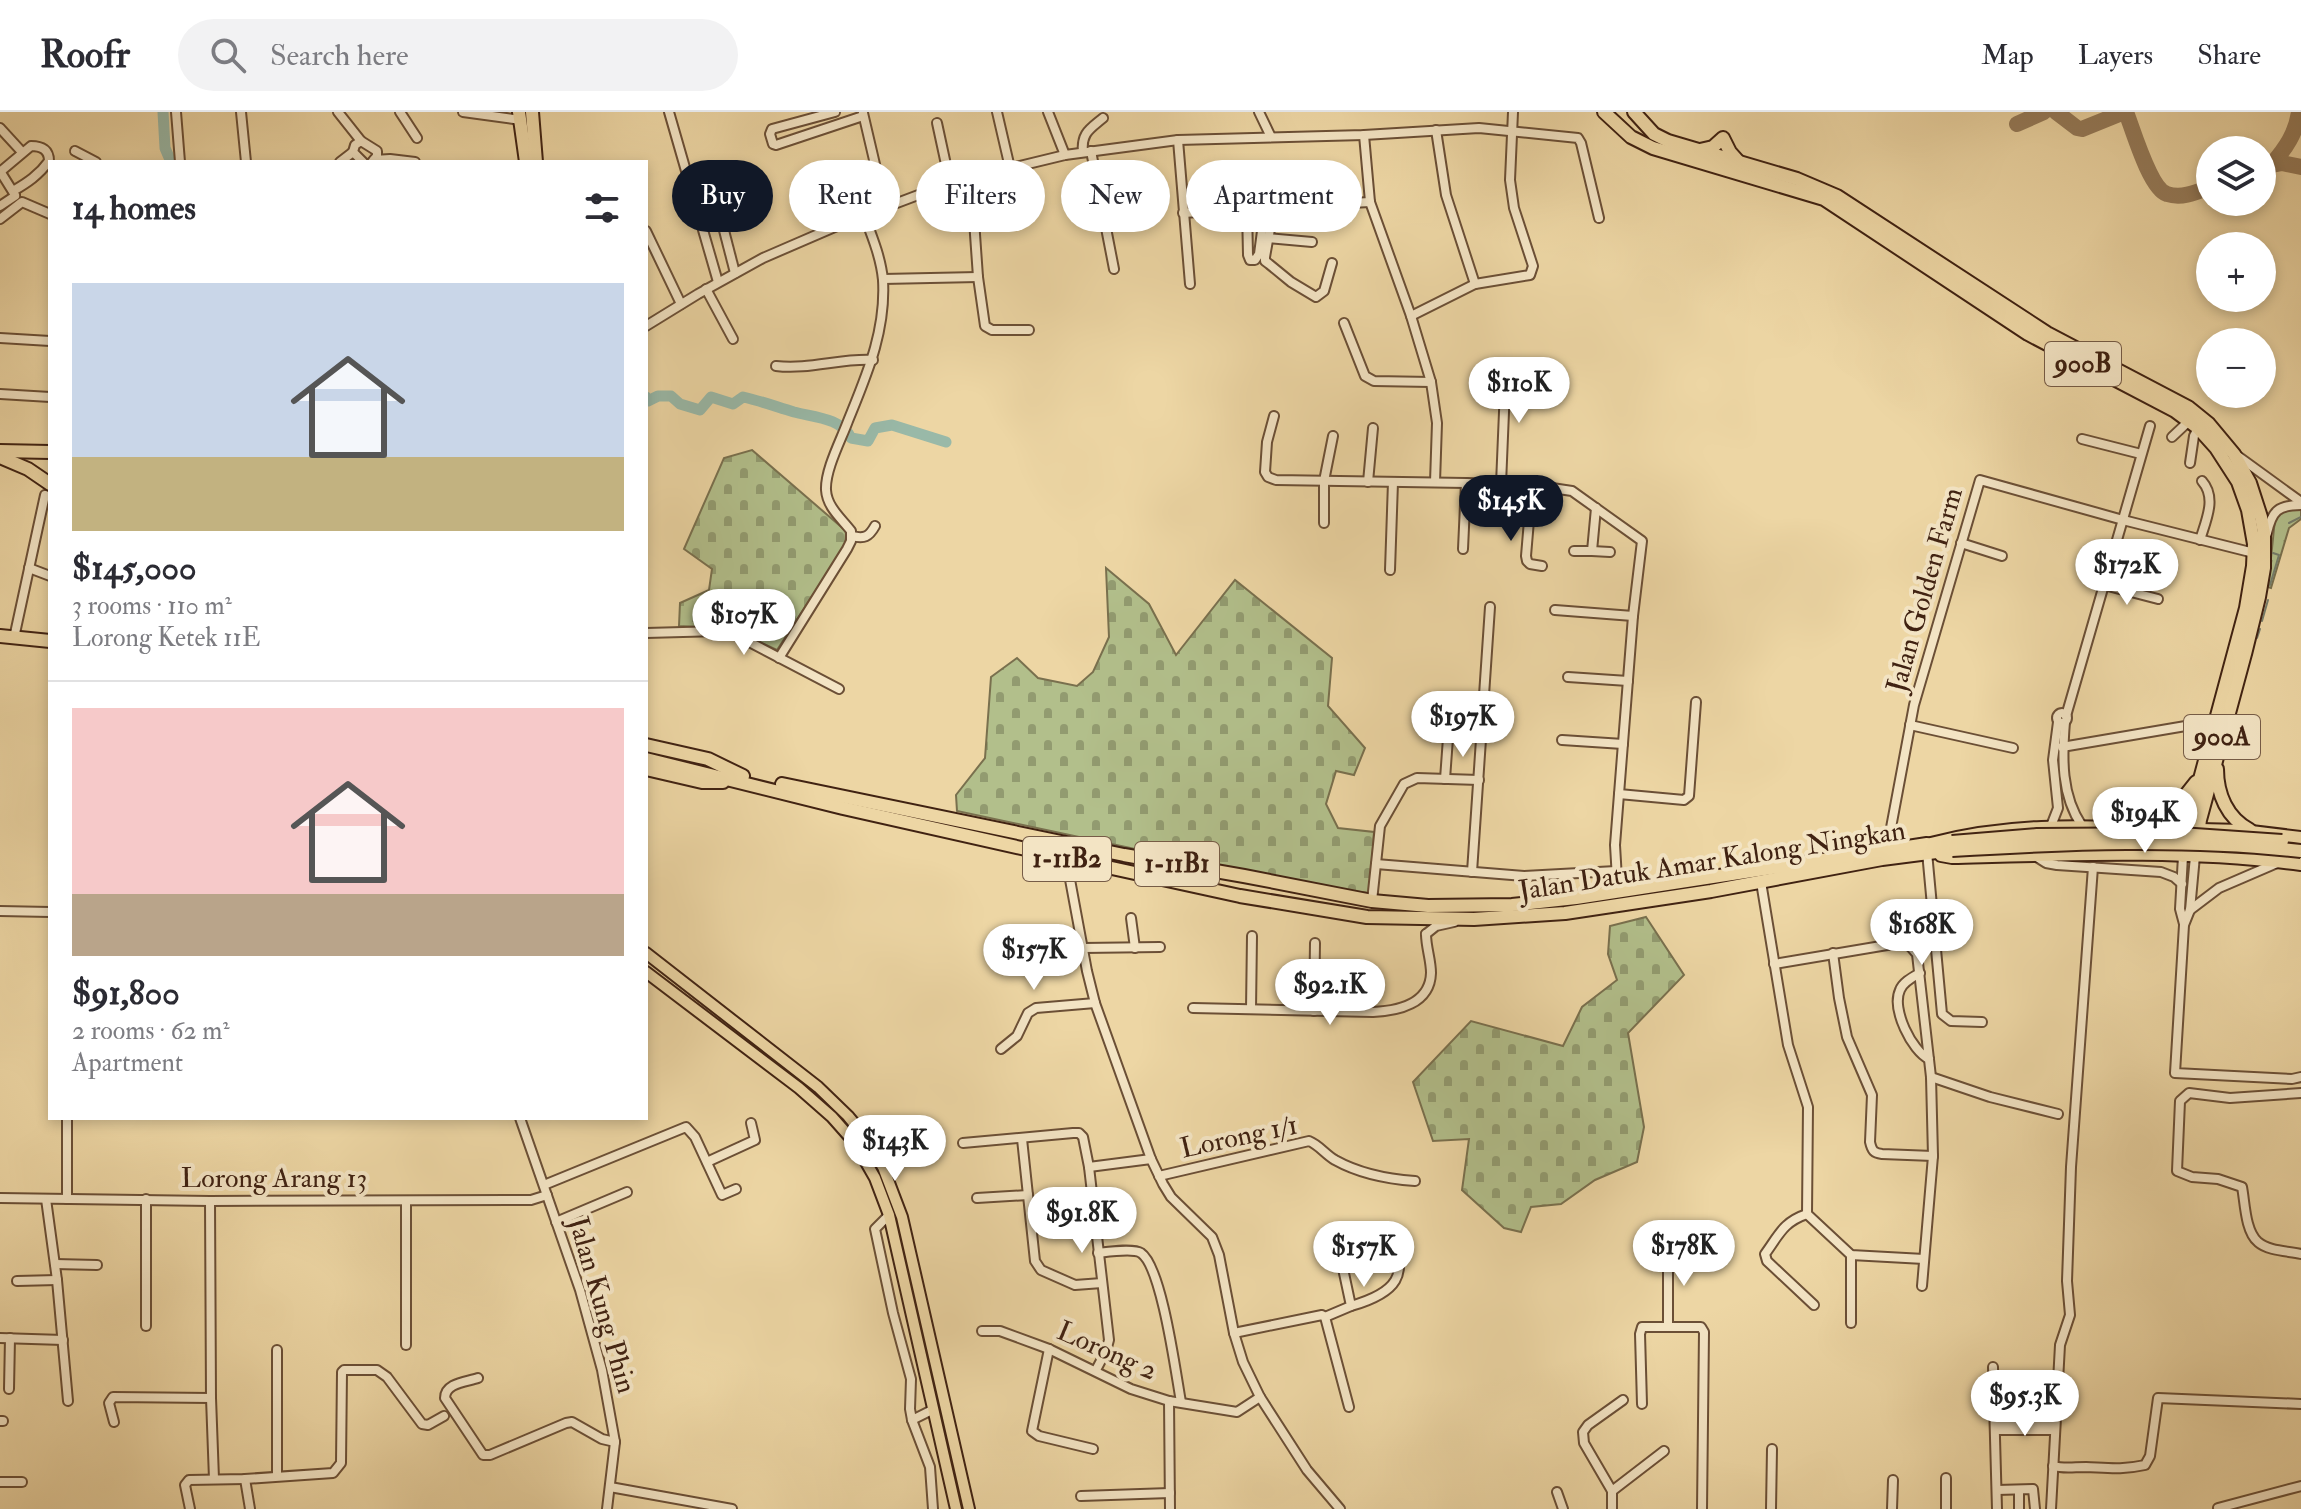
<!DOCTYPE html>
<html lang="en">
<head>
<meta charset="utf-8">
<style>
  :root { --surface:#fff; --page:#f2f2f3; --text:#2b2b33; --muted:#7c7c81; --line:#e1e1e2; --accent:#111827 }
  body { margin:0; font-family:"IM FELL Double Pica",serif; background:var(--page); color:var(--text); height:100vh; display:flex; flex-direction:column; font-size:30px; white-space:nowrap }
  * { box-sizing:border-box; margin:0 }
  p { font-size:26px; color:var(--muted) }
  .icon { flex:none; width:44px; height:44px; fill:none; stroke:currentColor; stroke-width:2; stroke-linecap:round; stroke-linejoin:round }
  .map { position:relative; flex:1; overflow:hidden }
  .panel { position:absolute; left:48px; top:48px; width:600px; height:960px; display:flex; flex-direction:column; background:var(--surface); border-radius:0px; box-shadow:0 4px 12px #0003 }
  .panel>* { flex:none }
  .top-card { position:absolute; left:672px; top:48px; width:760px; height:72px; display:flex; gap:16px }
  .buttons { position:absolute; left:2196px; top:24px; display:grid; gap:16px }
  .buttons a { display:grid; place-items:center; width:80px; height:80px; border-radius:50%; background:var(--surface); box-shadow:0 4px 12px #0003; font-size:40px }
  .price { position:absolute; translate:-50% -68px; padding:0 18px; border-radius:28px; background:#fff; color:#222; font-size:26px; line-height:52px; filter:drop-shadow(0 2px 4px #0008) }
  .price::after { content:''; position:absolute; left:50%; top:48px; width:24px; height:18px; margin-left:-12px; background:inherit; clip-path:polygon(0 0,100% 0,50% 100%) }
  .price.current { background:var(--accent); color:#fff }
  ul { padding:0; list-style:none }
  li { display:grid; align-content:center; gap:16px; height:424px; padding:0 24px }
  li+li { border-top:2px solid var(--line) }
  li span { display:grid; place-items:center; height:248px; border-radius:0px; color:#555 }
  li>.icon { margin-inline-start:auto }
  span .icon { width:144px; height:144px; fill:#fffc; stroke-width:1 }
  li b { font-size:34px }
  h2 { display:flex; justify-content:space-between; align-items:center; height:96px; padding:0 24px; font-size:34px }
  .tag { padding:0 28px; border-radius:36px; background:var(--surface); box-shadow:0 4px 12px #0003; font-size:28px; line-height:72px }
  .tag.current { background:var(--accent); color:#fff }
  header { display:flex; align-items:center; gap:48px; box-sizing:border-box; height:112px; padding:0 40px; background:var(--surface); border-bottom:2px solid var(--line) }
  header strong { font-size:38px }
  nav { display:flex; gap:44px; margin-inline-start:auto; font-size:28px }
  .search { width:560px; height:72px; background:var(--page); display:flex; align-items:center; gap:20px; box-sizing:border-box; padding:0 28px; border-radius:44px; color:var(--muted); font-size:30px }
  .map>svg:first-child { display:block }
  .grass { fill:url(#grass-tufts); stroke:#79704e; stroke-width:2 }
  .cemetery { fill:url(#cemetery-stones); stroke:#79704e; stroke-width:2 }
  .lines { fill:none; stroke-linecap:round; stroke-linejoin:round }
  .stream { stroke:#757d6c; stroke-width:2 }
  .river { stroke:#99b9a8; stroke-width:11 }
  .taxiway { stroke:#967c5b; stroke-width:16 }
  .minor-casing { stroke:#6b4f36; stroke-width:12 }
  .major-casing { stroke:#402212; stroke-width:14 }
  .highway-casing { stroke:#402212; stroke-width:16 }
  .minor { stroke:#f3e4c4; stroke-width:8 }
  .major { stroke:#edd6a4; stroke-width:10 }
  .highway { stroke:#edd6a4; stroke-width:12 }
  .highway-bridge-casing { stroke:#402212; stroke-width:16; stroke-linecap:butt }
  .highway-bridge { stroke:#edd6a4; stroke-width:12 }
  .labels { text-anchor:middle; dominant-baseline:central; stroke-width:8; stroke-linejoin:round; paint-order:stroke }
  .shield { fill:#f3e4c4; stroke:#765c47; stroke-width:2 }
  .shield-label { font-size:26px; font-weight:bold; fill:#402212 }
  .street-label { font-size:28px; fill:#402212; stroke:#f3e4c4 }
</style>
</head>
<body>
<header>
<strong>Roofr</strong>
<div class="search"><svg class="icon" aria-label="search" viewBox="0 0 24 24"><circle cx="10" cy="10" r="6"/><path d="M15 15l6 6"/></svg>Search here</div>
<nav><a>Map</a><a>Layers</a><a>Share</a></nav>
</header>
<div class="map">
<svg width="2301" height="1397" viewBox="0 0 2301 1397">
  <defs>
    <pattern id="grass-tufts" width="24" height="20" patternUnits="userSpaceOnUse" patternTransform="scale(2)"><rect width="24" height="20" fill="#b2bf8b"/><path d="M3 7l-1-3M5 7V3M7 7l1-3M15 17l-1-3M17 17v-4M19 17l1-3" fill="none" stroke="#929b70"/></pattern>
    <pattern id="cemetery-stones" width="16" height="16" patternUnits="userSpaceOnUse" patternTransform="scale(2)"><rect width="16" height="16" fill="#b2bf8b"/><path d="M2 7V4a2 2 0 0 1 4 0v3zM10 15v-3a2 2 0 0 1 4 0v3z" fill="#929b70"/></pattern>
  </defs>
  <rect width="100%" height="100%" fill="#edd6a4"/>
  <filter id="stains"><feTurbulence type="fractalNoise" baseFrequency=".0025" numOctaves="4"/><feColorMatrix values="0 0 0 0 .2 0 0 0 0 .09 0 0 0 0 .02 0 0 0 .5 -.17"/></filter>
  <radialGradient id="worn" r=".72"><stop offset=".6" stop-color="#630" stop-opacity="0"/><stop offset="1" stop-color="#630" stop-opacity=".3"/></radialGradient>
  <path class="grass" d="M2286 397H2301V407L2289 416 2271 476 2268 475 2275 407Z"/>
  <g class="cemetery">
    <path d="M752 338 846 419 845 434 777 538 731 517 679 514 680 491 709 478 712 457 684 437 724 346Z"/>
    <path d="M1106 456 1149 492 1176 543 1235 468 1332 546 1328 594 1365 636 1354 663 1336 659 1326 692 1338 716 1374 720 1370 781 1313 775 957 699 956 683 985 646 991 565 1017 546 1038 566 1077 574 1093 560 1109 525Z"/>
    <path d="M1646 805 1684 863 1628 921 1644 1015 1637 1050 1595 1068 1561 1092 1531 1095 1521 1120 1504 1116 1462 1078 1469 1027 1433 1029 1413 970 1471 909 1563 934 1582 895 1617 868 1608 842 1610 814Z"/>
  </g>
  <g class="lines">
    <g class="stream">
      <path d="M2289 411 2301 405"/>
      <path d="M2270 473 2279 443 2273 441"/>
      <path d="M2262 509 2268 488"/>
      <path d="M2257 526 2260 517"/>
    </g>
    <g class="river">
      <path d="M163 0 165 36 171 50"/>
      <path d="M646 285 648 289 658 284H671L680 292 700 298 711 285 733 292 743 285C761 289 777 295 794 300 813 305 842 306 851 326L868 329 875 316 892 313 946 330"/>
    </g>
    <g class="taxiway">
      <path d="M2056 0 2077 16 2082 17 2124 0"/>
      <path d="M2126 0C2133 18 2150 77 2167 82 2182 87 2197 80 2210 75"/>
      <path d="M2017 12 2044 0"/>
      <path d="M2272 52C2286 36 2296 21 2299 0"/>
      <path d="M2267 54 2282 51 2301 55"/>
    </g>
    <defs>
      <g id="minor">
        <path d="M176 0 180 50"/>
        <path d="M241 0 246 50"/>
        <path d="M338 0 361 29"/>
        <path d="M400 0 417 26"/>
        <path d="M463 0 521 8"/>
        <path d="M669 0 718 170"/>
        <path d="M835 0 772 17 770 22 773 32 776 33 863 4"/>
        <path d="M997 0 1010 56"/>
        <path d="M1048 0 1065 43"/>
        <path d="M1259 0 1271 25"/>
        <path d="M863 1 885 95"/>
        <path d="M937 11 950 71"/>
        <path d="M0 16 22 40"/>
        <path d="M1436 18 1446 83 1475 172"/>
        <path d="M1364 23 1370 90 1411 204 1431 270 1437 311 1435 370"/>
        <path d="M1178 28 1190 172"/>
        <path d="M75 39 96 50"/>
        <path d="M1091 39 1114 157"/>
        <path d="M1083 40C1081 21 1090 17 1103 6"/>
        <path d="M374 48 390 47 415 50"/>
        <path d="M340 50 353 40"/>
        <path d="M363 50 353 40 355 33 361 29 377 39V44L372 50"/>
        <path d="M0 59 15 83"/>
        <path d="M0 60 31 34C42 34 49 38 49 49 39 63 27 71 13 79"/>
        <path d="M711 68 735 161"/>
        <path d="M0 94 15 84"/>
        <path d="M1183 101 1265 96 1259 142 1255 148H1250L1248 143 1247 97"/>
        <path d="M0 107 22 90 50 102"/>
        <path d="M974 108 978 165 985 214 992 218H1029"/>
        <path d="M646 119 681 192"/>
        <path d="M1268 126 1312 130"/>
        <path d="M1332 151 1324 179 1316 185 1291 170 1269 152 1265 149V145L1274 95 1370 90"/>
        <path d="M883 167 978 165"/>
        <path d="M706 177 733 227"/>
        <path d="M1411 204 1475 172 1530 163 1533 154 1514 96 1510 68 1513 0"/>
        <path d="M1344 211 1365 264 1374 269 1431 270"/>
        <path d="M646 214 698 182 763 146 844 111 950 71 1065 43 1178 28 1364 23 1479 16 1578 26 1581 31 1599 106"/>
        <path d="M0 226 50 229"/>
        <path d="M776 254C809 258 841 246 873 248"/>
        <path d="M0 282 50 285"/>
        <path d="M1274 304 1267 330 1265 360 1268 365 1276 368 1466 371 1532 373 1572 379 1642 429 1633 504 1615 733 1617 767 1615 781"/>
        <path d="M2172 325 2189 309"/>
        <path d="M2082 327 2141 342"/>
        <path d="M2235 342 2301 390"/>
        <path d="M2190 351 2194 324 2198 316"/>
        <path d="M1368 370 1373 316"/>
        <path d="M1501 372 1506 252"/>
        <path d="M1532 373 1526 444 1527 449 1530 452 1542 454"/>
        <path d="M1324 411V369L1333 324"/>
        <path d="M2267 421C2272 399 2278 393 2301 393"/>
        <path d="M852 424C864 427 869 425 875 414"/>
        <path d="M2200 428C2206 408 2217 386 2202 369"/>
        <path d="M1961 431 2002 444"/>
        <path d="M1463 437 1466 371"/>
        <path d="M1574 439H1592L1596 396"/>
        <path d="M1592 439 1610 440"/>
        <path d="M29 456 50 464"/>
        <path d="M1390 458 1393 370"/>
        <path d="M2104 473 2158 487"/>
        <path d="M1555 498 1633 504"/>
        <path d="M646 521 720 519 732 521 839 577"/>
        <path d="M14 526 45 383"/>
        <path d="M779 546 847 437 851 429V419C841 406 827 395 826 378 825 358 841 328 848 309 867 262 886 219 883 168 881 146 872 124 864 103"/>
        <path d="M1568 565 1628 569"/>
        <circle cx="2062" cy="606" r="5"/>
        <path d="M2066 604 2150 314"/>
        <path d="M2065 610C2062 646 2061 683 2082 714"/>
        <path d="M1910 613 2013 636"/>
        <path d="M1562 628 1623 632"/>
        <path d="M2062 635 2215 609"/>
        <path d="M1445 667 1448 626"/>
        <path d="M1619 682 1684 688 1689 684 1696 590"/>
        <path d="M2051 714 2058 696 2053 648 2058 610"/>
        <path d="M1887 737 1914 593 1980 368 2123 408 2254 441"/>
        <path d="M1927 740 1942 902 1951 909 1982 910"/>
        <path d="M2035 744 2046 751 2057 753 2161 760 2174 765 2182 772"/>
        <path d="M2183 744 2180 797 2184 812"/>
        <path d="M2195 744 2190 798 2184 813 2175 961 2292 967 2301 965"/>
        <path d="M1066 746 1087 859 1095 891 1151 1047 1163 1072 1171 1085 1212 1125 1219 1143 1234 1221 1243 1250 1260 1285 1307 1358 1340 1397"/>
        <path d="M1376 752 1524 764 1616 759"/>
        <path d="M1472 760 1490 495"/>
        <path d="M1761 770 1788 933 1808 995 1807 1102 1851 1143 1924 1147"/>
        <path d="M1372 789 1380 714 1404 672 1417 666 1479 668"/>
        <path d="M2190 798 2219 776 2277 751"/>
        <path d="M0 799 50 800"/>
        <path d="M1131 806 1135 836"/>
        <path d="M1426 822 1436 814 1454 810"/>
        <path d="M1083 836 1160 835"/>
        <path d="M1833 841 1839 886 1847 925 1872 983 1870 1030C1872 1039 1874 1041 1882 1042L1933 1044"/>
        <path d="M1774 852 1899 831 1910 834 1917 842 1931 965 1933 1044 1922 1174"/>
        <path d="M1920 861C1913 865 1903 870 1900 878 1891 897 1912 939 1929 947"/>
        <path d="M1193 896 1373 900C1398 899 1430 892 1431 861 1431 848 1426 835 1426 822"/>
        <path d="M1251 897 1252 824"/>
        <path d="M1314 899 1315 831"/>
        <path d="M1001 937 1017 924 1028 901 1036 896 1095 891"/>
        <path d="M1931 965 1990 985 2058 1002"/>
        <path d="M2301 981 2230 986 2189 981 2180 989 2177 1059 2192 1065 2218 1067 2242 1075C2245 1090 2245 1119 2258 1130 2268 1139 2288 1139 2301 1142"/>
        <path d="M67 1006V1087"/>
        <path d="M520 1006 580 1178 602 1258 615 1330 607 1397"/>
        <path d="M1022 1027 1035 1149 1041 1158 1075 1173 1102 1171"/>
        <path d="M963 1031 1073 1021H1079L1083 1025 1089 1055 1109 1228 1106 1239 1096 1258"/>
        <path d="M707 1050 755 1028 751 1011"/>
        <path d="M1089 1055 1151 1047"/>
        <path d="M1159 1064 1309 1029C1319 1033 1325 1042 1335 1048 1360 1062 1386 1067 1415 1069"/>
        <path d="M544 1073 686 1015 695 1025 722 1083 736 1077"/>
        <path d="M0 1086 210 1089 531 1088 547 1083"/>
        <path d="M977 1086 1028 1083"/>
        <path d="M46 1087 57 1168 68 1289"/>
        <path d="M146 1087V1214"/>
        <path d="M210 1089 211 1286 214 1367"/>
        <path d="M406 1089V1233"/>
        <path d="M1807 1102C1783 1110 1779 1123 1765 1142L1767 1149 1814 1193"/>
        <path d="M889 1103 875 1117 893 1201 911 1267 910 1297 912 1308 930 1355 933 1397"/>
        <path d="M556 1110 627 1080"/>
        <path d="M1098 1141C1107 1140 1133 1136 1141 1141 1162 1155 1176 1263 1181 1290"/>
        <path d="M1851 1143V1211"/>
        <path d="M55 1152 97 1153"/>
        <path d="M17 1169 57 1168"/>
        <path d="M1351 1194C1396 1181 1411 1164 1390 1118"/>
        <path d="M1325 1205 1351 1194 1335 1119"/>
        <path d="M1668 1214V1137"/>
        <path d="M982 1219H1000L1049 1237 1131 1277 1169 1289 1237 1300 1260 1285"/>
        <path d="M1234 1221 1322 1203 1325 1205 1349 1295"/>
        <path d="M0 1226 63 1228"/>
        <path d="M1049 1237 1032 1319 1039 1324 1093 1337"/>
        <path d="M277 1238V1364"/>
        <path d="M1993 1255 1997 1397"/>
        <path d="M478 1266C466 1270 445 1271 445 1286L483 1343H490L566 1311 572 1310 602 1327 615 1330"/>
        <path d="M9 1277 10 1226"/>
        <path d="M1169 1289 1170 1397"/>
        <path d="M1642 1292 1640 1222 1642 1215H1701L1704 1220 1702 1397"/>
        <path d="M912 1308 932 1298"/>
        <path d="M0 1309H3"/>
        <path d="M114 1310 109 1291 113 1285 211 1286"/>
        <path d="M1996 1310H2055"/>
        <path d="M1996 1318H2054"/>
        <path d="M2053 1354C2064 1357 2074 1355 2086 1355 2109 1356 2122 1358 2145 1353L2150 1344 2158 1286 2301 1292"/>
        <path d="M1946 1366V1397"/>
        <path d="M245 1367 250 1397"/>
        <path d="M0 1370H22"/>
        <path d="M610 1375 732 1397"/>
        <path d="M1997 1378 2033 1377 2035 1397"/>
        <path d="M2019 1378V1397"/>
        <path d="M1612 1379 1664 1339"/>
        <path d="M1557 1380 1563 1397"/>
        <path d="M1081 1384 1170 1381"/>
        <path d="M2218 1396 2301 1374"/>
        <path d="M190 1397 185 1373 189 1368 245 1367 333 1361 341 1351 342 1260 344 1258H377L387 1265 422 1312 428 1313 444 1304"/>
        <path d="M1612 1397V1379L1584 1331 1583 1320 1588 1313 1623 1288"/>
        <path d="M1771 1397 1772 1337"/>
        <path d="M1892 1397 1893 1368"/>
        <path d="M2051 1397 2060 1233 2070 1203 2067 1169 2071 1055 2093 755"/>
      </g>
      <g id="major">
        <path d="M646 841 818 975 848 1004 862 1021 883 1055 902 1105 969 1397"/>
        <path d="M646 860 799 976 832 1005 855 1031 875 1066 889 1103 956 1397"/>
      </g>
      <g id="highway">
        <path d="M519 0 526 50"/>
        <path d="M532 0 536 50"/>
        <path d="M1604 0 1631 25 1653 36 1824 87 2028 222 2175 299 2198 316 2216 336 2238 370 2248 398 2254 432 2253 454 2246 496 2189 708 2183 744"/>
        <path d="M1634 0 1654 22 1668 29 1797 67 1837 84 2047 221 2188 295 2209 312 2234 342 2250 371 2261 405 2264 421V456L2259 485 2245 542 2200 708 2195 744"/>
        <path d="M1700 38 1713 35 1723 26 1730 40 1738 49"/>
        <path d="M0 339 50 340"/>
        <path d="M0 345 28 357 50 372"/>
        <path d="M0 524 50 529"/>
        <path d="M646 633 708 647 743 664"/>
        <path d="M646 647 843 696 1066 746 1240 784 1367 805 1474 807 1565 801 1711 779 1882 747 1952 738"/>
        <path d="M646 657 702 670H723"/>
        <path d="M2217 657C2217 682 2227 706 2250 718"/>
        <path d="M782 672 1124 743 1244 764 1372 789 1428 794 1512 793 1576 786 1927 732"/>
        <path d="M2140 714 2173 699 2196 670"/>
        <path d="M2200 718 2243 719 2301 726"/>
        <path d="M1931 732C2006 712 2077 714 2154 717"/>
        <path d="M1941 743 1952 745C2068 742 2186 737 2301 752"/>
      </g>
    </defs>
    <use href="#minor" class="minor-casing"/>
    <use href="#major" class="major-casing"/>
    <use href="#highway" class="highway-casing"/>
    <use href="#minor" class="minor"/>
    <use href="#major" class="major"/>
    <use href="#highway" class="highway"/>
    <defs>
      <g id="highway-bridge">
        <path d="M1952 730 2037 723 2180 722 2282 729"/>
        <path d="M1952 738C2067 731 2186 726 2301 739"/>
      </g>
    </defs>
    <use href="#highway-bridge" class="highway-bridge-casing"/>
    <use href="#highway-bridge" class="highway-bridge"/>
  </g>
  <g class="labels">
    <g class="shield">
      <rect x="2045" y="230" width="76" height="44" rx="6"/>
      <rect x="2184" y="603" width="76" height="44" rx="6"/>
      <rect x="1023" y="725" width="88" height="44" rx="6"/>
      <rect x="1135" y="730" width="84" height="44" rx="6"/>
    </g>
    <g class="shield-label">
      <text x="2083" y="252">900B</text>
      <text x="2222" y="625">900A</text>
      <text x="1067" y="747">1-11B2</text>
      <text x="1177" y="752">1-11B1</text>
    </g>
    <g class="street-label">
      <text transform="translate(1925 478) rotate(-74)">Jalan Golden Farm</text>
      <text transform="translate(1712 749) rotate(-9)">Jalan Datuk Amar Kalong Ningkan</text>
      <text transform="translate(1239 1025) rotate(-12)">Lorong 1/1</text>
      <text x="274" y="1066">Lorong Arang 13</text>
      <text transform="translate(602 1193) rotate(74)">Jalan Kung Phin</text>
      <text transform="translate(1107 1239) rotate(24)">Lorong 2</text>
    </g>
  </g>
  <rect width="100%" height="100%" filter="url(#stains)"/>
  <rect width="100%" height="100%" fill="url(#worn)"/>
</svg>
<div class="buttons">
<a><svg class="icon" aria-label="layers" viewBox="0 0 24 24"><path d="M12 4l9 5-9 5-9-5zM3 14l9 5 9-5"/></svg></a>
<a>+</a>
<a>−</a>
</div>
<b class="price" style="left:1519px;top:313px">$110K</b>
<b class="price current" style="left:1511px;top:431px">$145K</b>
<b class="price" style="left:2127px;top:495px">$172K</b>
<b class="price" style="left:744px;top:545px">$107K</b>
<b class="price" style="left:1463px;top:647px">$197K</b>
<b class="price" style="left:2145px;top:743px">$194K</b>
<b class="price" style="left:1922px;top:855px">$168K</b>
<b class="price" style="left:1034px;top:880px">$157K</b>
<b class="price" style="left:1330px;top:915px">$92.1K</b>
<b class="price" style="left:895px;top:1071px">$143K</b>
<b class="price" style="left:1082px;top:1143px">$91.8K</b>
<b class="price" style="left:1684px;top:1176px">$178K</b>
<b class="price" style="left:1364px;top:1177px">$157K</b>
<b class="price" style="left:2025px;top:1326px">$95.3K</b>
<div class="top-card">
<a class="tag current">Buy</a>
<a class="tag">Rent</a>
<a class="tag">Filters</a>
<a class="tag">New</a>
<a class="tag">Apartment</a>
</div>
<section class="panel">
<h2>14 homes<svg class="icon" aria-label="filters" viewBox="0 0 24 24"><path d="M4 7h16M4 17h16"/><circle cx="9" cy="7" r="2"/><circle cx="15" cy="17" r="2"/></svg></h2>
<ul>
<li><span style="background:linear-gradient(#c9d6e8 70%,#c2b280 0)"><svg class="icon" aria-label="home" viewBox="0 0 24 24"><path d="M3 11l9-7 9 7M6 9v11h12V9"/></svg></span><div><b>$145,000</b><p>3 rooms · 110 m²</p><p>Lorong Ketek 11E</p></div></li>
<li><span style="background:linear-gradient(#f6c9c9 75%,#b9a48a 0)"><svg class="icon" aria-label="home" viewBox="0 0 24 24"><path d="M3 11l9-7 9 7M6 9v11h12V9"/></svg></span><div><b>$91,800</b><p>2 rooms · 62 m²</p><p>Apartment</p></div></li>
</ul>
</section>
</div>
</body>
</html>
